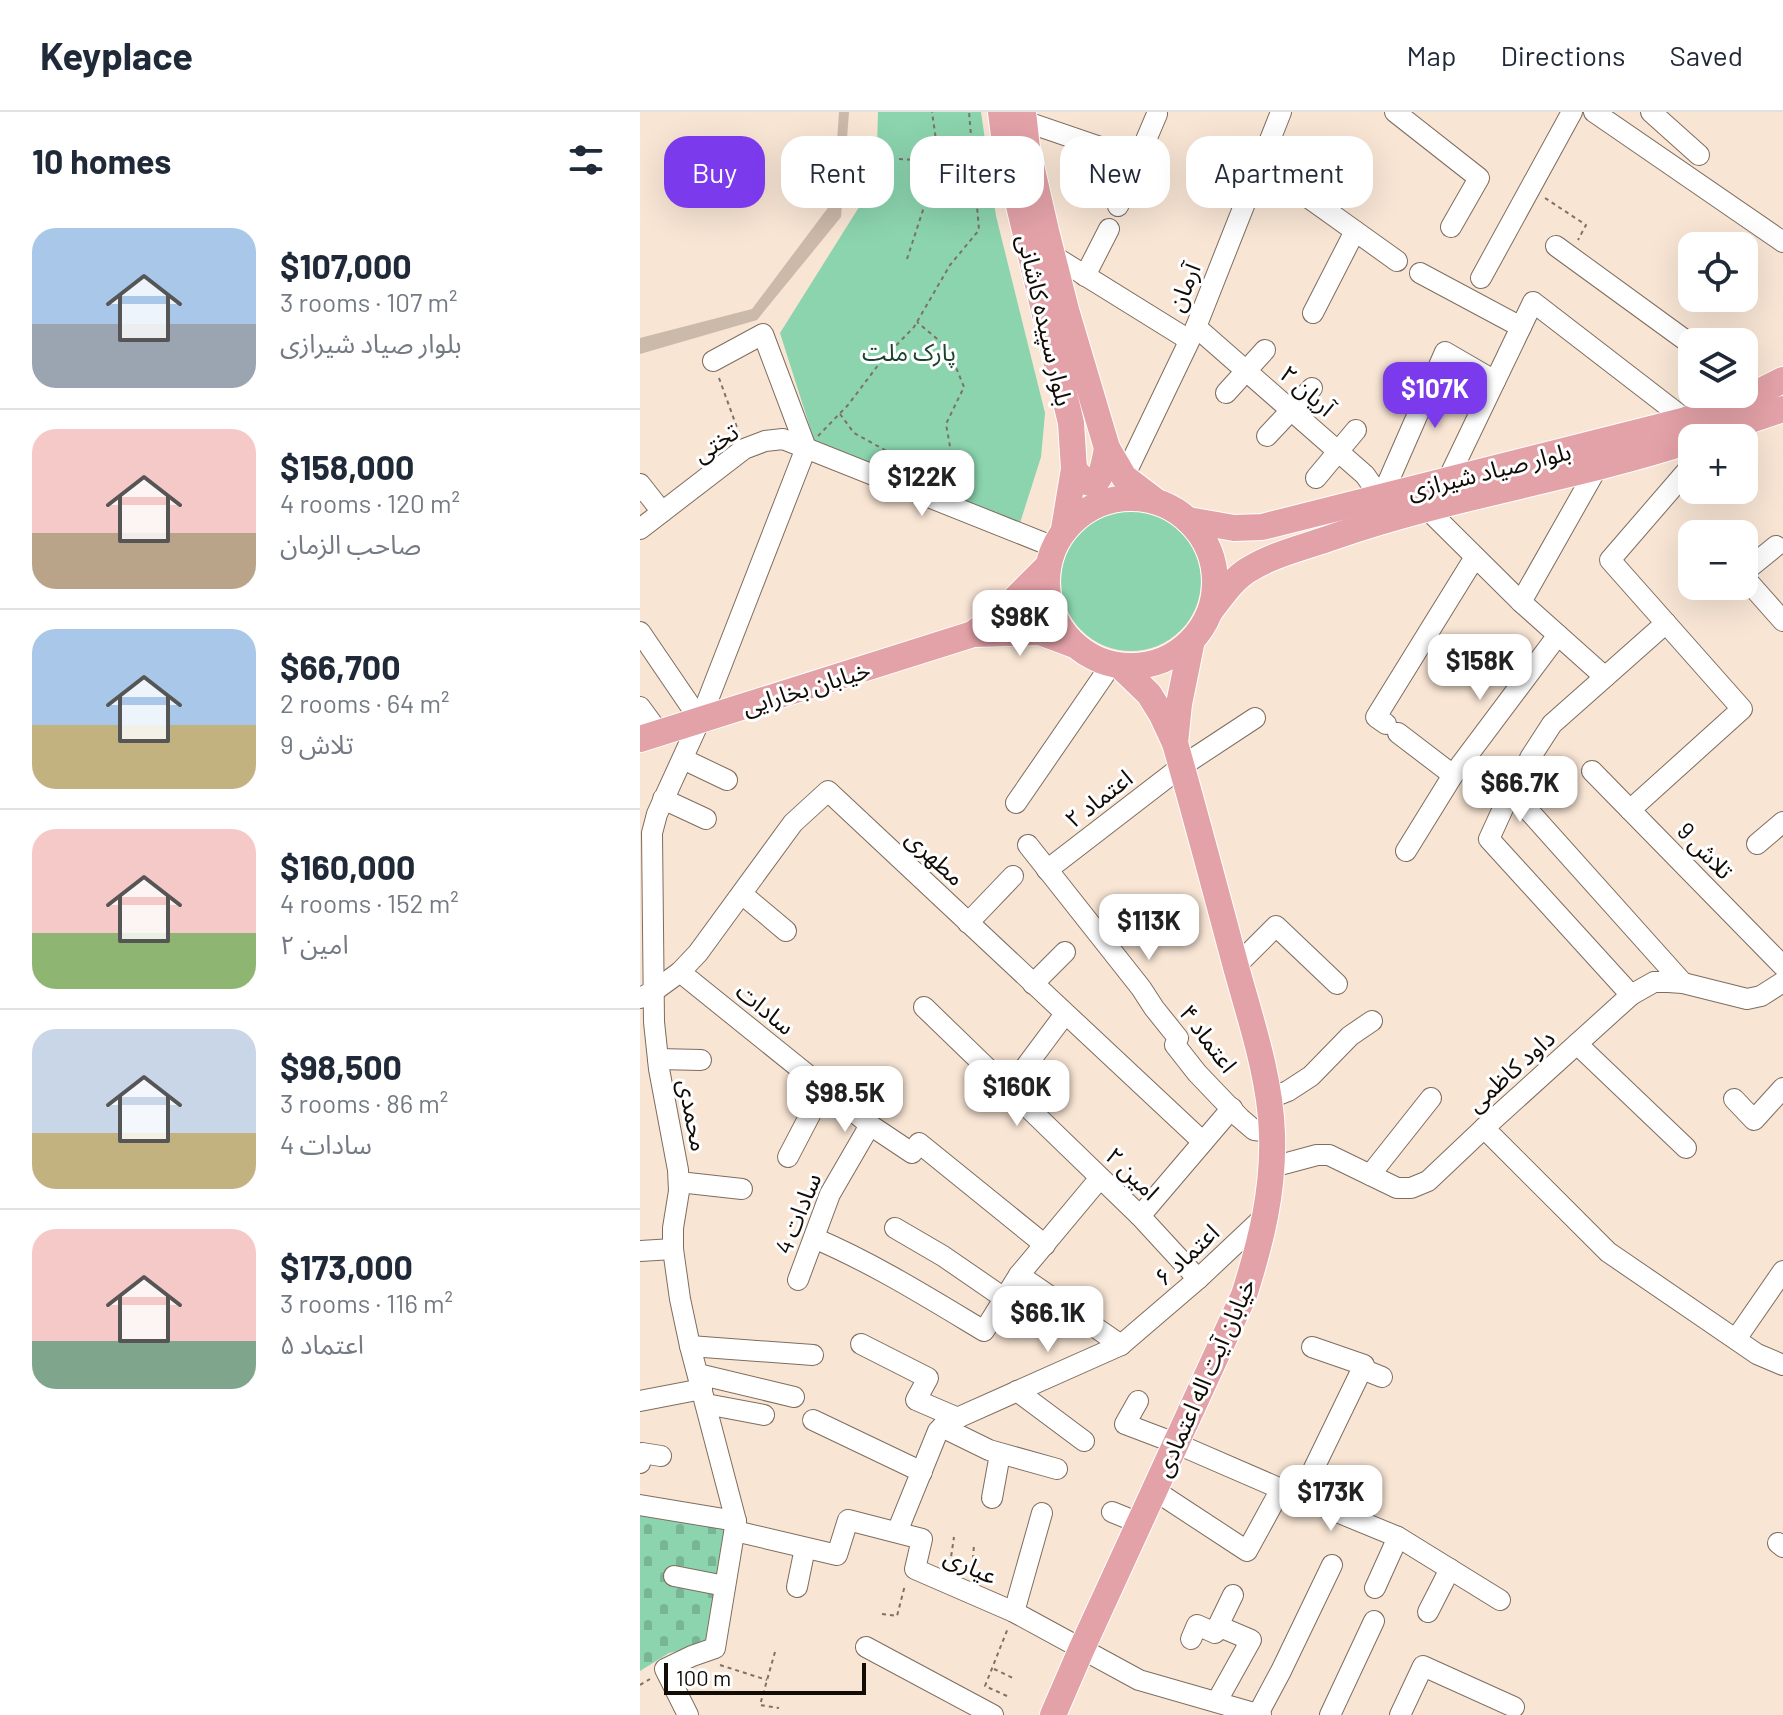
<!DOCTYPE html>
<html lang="en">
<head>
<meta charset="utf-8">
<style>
  :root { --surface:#fff; --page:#f2f2f3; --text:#1f2937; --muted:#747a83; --line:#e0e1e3; --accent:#7c3aed }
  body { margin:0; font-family:Barlow,"Noto Sans Arabic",sans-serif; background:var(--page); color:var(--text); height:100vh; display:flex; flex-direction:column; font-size:30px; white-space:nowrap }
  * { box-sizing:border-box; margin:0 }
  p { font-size:26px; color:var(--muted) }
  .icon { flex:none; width:44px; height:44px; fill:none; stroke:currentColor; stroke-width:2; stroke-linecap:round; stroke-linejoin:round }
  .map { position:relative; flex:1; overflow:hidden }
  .details { display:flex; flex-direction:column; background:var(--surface); width:640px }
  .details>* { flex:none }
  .top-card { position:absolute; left:24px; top:24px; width:760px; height:72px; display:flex; gap:16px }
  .controls { position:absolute; left:1038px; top:120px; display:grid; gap:16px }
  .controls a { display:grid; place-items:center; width:80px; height:80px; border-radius:16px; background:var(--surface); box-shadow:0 8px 32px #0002; font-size:40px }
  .scale { position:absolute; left:24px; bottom:20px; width:202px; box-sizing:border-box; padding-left:8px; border:4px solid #120c07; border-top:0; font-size:22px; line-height:28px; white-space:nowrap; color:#120c07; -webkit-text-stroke:6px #fff; paint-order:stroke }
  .price { position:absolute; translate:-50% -68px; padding:0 18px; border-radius:16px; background:#fff; color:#222; font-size:26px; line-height:52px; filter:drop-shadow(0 2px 4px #0008) }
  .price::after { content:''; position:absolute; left:50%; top:48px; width:24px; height:18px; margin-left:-12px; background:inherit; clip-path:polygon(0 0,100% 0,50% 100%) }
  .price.current { background:var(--accent); color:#fff }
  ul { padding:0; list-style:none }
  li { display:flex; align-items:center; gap:24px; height:200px; padding:0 32px }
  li+li { border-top:2px solid var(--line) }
  li span { display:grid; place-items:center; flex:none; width:224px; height:160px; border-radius:24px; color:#555 }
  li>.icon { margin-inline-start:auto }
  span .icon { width:96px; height:96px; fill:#fffc; stroke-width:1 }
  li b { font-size:34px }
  h2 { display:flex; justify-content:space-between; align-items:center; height:96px; padding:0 32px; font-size:34px }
  .chip { padding:0 28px; border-radius:24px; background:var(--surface); box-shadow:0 8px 32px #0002; font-size:28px; line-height:72px }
  .chip.current { background:var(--accent); color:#fff }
  header { display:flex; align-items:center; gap:48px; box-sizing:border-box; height:112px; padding:0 40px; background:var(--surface); border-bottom:2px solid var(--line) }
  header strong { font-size:38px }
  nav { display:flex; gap:44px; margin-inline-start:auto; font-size:28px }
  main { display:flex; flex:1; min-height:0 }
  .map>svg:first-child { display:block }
  .green { fill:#8bd4ae }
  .cemetery { fill:url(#cemetery-stones) }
  .building { fill:#cbb9a9 }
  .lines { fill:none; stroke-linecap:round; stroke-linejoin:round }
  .minor-casing { stroke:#7e6d5f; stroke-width:22 }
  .major-casing { stroke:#fff; stroke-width:28 }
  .path { stroke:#7e7267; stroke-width:2; stroke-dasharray:4 4; stroke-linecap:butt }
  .minor { stroke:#fff; stroke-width:20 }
  .major { stroke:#e3a2a7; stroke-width:26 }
  .labels { text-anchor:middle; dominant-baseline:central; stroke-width:6; stroke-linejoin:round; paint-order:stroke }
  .street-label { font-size:24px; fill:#120c07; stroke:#fff }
  .park-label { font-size:24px; fill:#1a4330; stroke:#fff }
</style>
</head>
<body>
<header>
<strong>Keyplace</strong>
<nav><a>Map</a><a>Directions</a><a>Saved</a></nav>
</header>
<main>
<section class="details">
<h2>10 homes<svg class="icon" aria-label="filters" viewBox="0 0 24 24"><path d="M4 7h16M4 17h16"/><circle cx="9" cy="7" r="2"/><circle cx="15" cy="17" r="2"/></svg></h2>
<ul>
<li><span style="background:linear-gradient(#a9c7e8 60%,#9aa5b1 0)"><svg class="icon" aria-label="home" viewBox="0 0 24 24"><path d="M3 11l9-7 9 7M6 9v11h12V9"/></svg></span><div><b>$107,000</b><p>3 rooms · 107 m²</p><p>بلوار صیاد شیرازی</p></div></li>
<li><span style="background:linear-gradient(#f6c9c9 65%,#b9a48a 0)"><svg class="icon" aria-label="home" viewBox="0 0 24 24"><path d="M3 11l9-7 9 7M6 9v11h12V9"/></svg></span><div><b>$158,000</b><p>4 rooms · 120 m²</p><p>صاحب الزمان</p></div></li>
<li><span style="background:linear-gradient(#a9c7e8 60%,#c2b280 0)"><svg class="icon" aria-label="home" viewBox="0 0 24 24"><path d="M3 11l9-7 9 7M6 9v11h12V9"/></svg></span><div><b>$66,700</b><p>2 rooms · 64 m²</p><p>تلاش 9</p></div></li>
<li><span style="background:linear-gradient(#f6c9c9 65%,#8fb573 0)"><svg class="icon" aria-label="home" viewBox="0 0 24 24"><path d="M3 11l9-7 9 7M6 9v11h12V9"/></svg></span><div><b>$160,000</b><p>4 rooms · 152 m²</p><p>امین ۲</p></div></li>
<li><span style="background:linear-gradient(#c9d6e8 65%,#c2b280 0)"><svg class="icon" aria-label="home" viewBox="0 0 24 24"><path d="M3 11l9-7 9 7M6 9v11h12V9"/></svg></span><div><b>$98,500</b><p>3 rooms · 86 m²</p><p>سادات 4</p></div></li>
<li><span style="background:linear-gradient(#f6c9c9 70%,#7fa58c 0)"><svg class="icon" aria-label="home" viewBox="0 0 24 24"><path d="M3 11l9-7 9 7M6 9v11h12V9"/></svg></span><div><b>$173,000</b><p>3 rooms · 116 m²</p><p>اعتماد ۵</p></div></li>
</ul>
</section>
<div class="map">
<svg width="1143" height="1603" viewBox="0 0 1143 1603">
  <defs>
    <pattern id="cemetery-stones" width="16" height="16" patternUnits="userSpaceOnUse" patternTransform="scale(2)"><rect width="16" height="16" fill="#8bd4ae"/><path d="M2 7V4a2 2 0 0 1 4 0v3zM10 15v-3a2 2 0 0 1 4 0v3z" fill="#77b594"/></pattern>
  </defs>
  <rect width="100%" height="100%" fill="#f8e5d4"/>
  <g class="green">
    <path d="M238 0H341L356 104 405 301 401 345 380 411 174 328 140 221 236 68Z"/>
    <circle cx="491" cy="469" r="70"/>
  </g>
  <path class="cemetery" d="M0 1397 87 1411 68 1532 29 1541 0 1559Z"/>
  <path class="building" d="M199 0H209L201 105 117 208 0 242V226L112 197 193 89Z"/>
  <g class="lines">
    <defs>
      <g id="minor">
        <path d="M755 0 839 66 811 115"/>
        <path d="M954 0 1143 130"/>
        <path d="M1011 0 1059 43"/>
        <path d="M384 9 498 48"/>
        <path d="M620 51 757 149"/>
        <path d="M478 94 517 2"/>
        <path d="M916 134 1052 233"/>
        <path d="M412 143 549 228"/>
        <path d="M780 161 881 215"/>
        <path d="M445 164 469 117"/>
        <path d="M841 166 932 0"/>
        <path d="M673 201 715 119"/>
        <path d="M556 215 725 363 741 386"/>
        <path d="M586 281 625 238"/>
        <path d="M627 324 672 276"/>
        <path d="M958 354 881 490 965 565"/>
        <path d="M484 365 556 215 641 0"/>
        <path d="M676 366 716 318"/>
        <path d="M808 367 893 190 1046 308"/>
        <path d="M0 372 22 400"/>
        <path d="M741 386 805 240 855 269"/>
        <path d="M788 398 881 490"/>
        <path d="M0 417 104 337 125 329 143 327 414 435"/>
        <path d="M1104 460 1136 434"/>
        <path d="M1104 465 1143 509"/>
        <path d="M0 520 60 608"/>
        <path d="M0 595 19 621"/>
        <path d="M746 612 736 605 835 445"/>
        <path d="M758 621 813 663 918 523"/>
        <path d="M890 646 912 612 1026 511"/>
        <path d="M43 647 87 668"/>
        <path d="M952 659 1143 854"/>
        <path d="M23 687 66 707"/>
        <path d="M376 691 471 553"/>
        <path d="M990 698 1102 597 970 448 1052 353"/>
        <path d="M1117 732 1143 710"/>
        <path d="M388 733 501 876 514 896 538 926 535 933 557 961 600 1006 614 1018 632 1020"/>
        <path d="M766 739 813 663"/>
        <path d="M407 758 542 654 615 606"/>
        <path d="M102 782 146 819"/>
        <path d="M328 811 373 764"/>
        <path d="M596 854 636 814 697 872"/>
        <path d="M40 860 230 1013 272 1041 279 1031 405 1133"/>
        <path d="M393 872 425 840"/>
        <path d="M991 883 849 727 871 679 1043 871"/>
        <path d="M0 886 14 879 40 860 58 841 153 711 188 679 563 1030"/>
        <path d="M284 895 500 1104 558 1167"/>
        <path d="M937 932 1046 1036"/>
        <path d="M18 947 61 948"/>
        <path d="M369 977 425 902"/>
        <path d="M628 987 648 979 671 964 710 924 732 909"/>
        <path d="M1094 987 1114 1008 1143 976"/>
        <path d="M844 1016 968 1140 1117 1242 1143 1253"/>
        <path d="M148 1045 184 976"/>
        <path d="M632 1055 677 1043H689L757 1076H771L788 1069 844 1016 991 883 1014 870H1028L1043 871 1107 887 1121 884 1143 870"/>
        <path d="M730 1063 791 986"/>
        <path d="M39 1070 102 1077"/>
        <path d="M500 1104 592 996"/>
        <path d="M255 1116 303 1144 364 1186"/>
        <path d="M174 1126C233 1151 289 1186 344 1219L379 1163 460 1066"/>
        <path d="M0 1139 33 1137"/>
        <path d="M379 1163 481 1233"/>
        <path d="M158 1168 190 1082 230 1013"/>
        <path d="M1096 1227 1143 1159"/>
        <path d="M221 1232 288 1266 276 1288 318 1306"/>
        <path d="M50 1234 173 1243"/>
        <path d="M722 1257 742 1265"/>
        <path d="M58 1262 154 1285"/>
        <path d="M377 1279 444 1329"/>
        <path d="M0 1289 62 1277"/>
        <path d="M498 1289 485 1312 535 1331 641 1377 758 1425 860 1488"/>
        <path d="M66 1292 124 1303"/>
        <path d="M173 1308 282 1360"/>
        <path d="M302 1315 349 1338 417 1357"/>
        <path d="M0 1351 2 1341 21 1344"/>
        <path d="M514 1378 607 1439 641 1377"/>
        <path d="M660 1385 724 1253 672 1235"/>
        <path d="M352 1386 360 1342"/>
        <path d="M0 1393 96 1409"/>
        <path d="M472 1400 499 1411"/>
        <path d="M95 1419 197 1443 208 1408 282 1427 275 1457 374 1500 499 1568 621 1603"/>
        <path d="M257 1420 298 1319 306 1311 481 1233 558 1167 627 1102"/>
        <path d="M1138 1431 1143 1435"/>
        <path d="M34 1464 85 1474"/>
        <path d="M157 1475 165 1436"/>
        <path d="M735 1476 758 1425"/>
        <path d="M374 1500 402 1401"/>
        <path d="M788 1500 810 1457"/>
        <path d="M551 1527 557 1513 575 1521 578 1514"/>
        <path d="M226 1535 353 1603"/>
        <path d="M577 1589 611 1528 578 1514 593 1483"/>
        <path d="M618 1602 641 1559 692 1453"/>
        <path d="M48 1603 25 1557 52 1544 75 1536 96 1409 50 1234 40 1187 33 1137V1116L39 1079 38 1058 19 957 14 910 12 721 17 702 60 608 166 336 123 222 73 249"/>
        <path d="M690 1603 734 1509"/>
        <path d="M760 1603 783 1554 874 1595"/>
      </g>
      <g id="major">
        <path d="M361 0 366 39 431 311 434 357 424 417"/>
        <path d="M383 0 387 36 406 119 426 198 467 336 484 365 513 387"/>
        <path d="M1057 326 1143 297"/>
        <path d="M434 357C458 390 463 358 467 336"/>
        <circle cx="491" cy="470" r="84"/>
        <path d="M548 408 594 416 622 415 1046 308 1117 281 1143 268"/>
        <path d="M571 498C582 484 593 467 608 458 633 442 665 435 693 425 810 384 934 367 1052 328"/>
        <path d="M333 522 361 501 407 455"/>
        <path d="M480 554 509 582 522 603 535 631 539 592 552 528"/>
        <path d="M0 627 333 522 400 520 432 532"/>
        <path d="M413 1603 442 1536 604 1183C621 1130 634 1078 632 1021 630 965 611 909 596 855 576 780 556 705 535 631"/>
      </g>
    </defs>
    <use href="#minor" class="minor-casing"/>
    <use href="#major" class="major-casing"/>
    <g class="path">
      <path d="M259 47 332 51"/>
      <path d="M905 86 946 113 938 128"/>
      <path d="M267 147 299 49 292 0"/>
      <path d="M79 266 99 321"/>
      <path d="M200 302 214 321 310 374 316 368 306 312 324 275 308 236 277 210"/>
      <path d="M178 324 208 293 242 248 274 215 310 153 339 118 329 0"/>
      <path d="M310 1452 314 1425"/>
      <path d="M332 1463 334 1432"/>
      <path d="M242 1502 257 1504 265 1473"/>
      <path d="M135 1540 120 1593 139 1596"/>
      <path d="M80 1553 127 1568"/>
      <path d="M354 1557 375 1567"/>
      <path d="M0 1573 10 1567"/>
      <path d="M367 1584 345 1574 368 1516"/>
    </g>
    <use href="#minor" class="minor"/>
    <use href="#major" class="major"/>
  </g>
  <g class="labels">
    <g class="street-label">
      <text transform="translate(543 175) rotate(-68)">آرمان</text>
      <text transform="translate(406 208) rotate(77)">بلوار سپیده کاشانی</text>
      <text transform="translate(668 278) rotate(41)">آریان ۲</text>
      <text transform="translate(75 330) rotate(-34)">تختی</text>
      <text transform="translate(849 358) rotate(-14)">بلوار صیاد شیرازی</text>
      <text transform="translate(166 575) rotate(-17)">خیابان بخارایی</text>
      <text transform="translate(458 686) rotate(-38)">اعتماد ۲</text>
      <text transform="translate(1066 738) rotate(46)">تلاش 9</text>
      <text transform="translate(296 745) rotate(43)">مطهری</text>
      <text transform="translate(126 896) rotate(39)">سادات</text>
      <text transform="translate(569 926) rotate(53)">اعتماد ۴</text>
      <text transform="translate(870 958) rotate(-42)">داود کاظمی</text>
      <text transform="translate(54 1003) rotate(79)">محمدی</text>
      <text transform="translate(493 1061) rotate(44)">امین ۲</text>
      <text transform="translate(157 1101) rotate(-68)">سادات 4</text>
      <text transform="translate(546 1142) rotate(-43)">اعتماد ۶</text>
      <text transform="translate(564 1265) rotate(-66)">خیابان آیت اله اعتمادی</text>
      <text transform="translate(331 1453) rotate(24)">عیاری</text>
    </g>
    <g class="park-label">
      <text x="269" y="239">پارک ملت</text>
    </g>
  </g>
</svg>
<div class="controls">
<a><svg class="icon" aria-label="locate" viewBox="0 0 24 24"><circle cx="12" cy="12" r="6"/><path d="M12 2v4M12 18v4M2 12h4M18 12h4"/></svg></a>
<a><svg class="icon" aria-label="layers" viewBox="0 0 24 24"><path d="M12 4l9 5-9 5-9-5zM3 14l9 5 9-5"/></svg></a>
<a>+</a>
<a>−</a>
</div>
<div class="scale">100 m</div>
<b class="price current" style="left:795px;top:318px">$107K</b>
<b class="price" style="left:282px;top:406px">$122K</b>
<b class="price" style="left:380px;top:546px">$98K</b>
<b class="price" style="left:840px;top:590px">$158K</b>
<b class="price" style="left:880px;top:712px">$66.7K</b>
<b class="price" style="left:509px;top:850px">$113K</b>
<b class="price" style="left:377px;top:1016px">$160K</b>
<b class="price" style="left:205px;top:1022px">$98.5K</b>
<b class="price" style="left:408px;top:1242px">$66.1K</b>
<b class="price" style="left:691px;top:1421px">$173K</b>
<div class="top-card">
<a class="chip current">Buy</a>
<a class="chip">Rent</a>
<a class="chip">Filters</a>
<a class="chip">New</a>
<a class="chip">Apartment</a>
</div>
</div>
</main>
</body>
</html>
